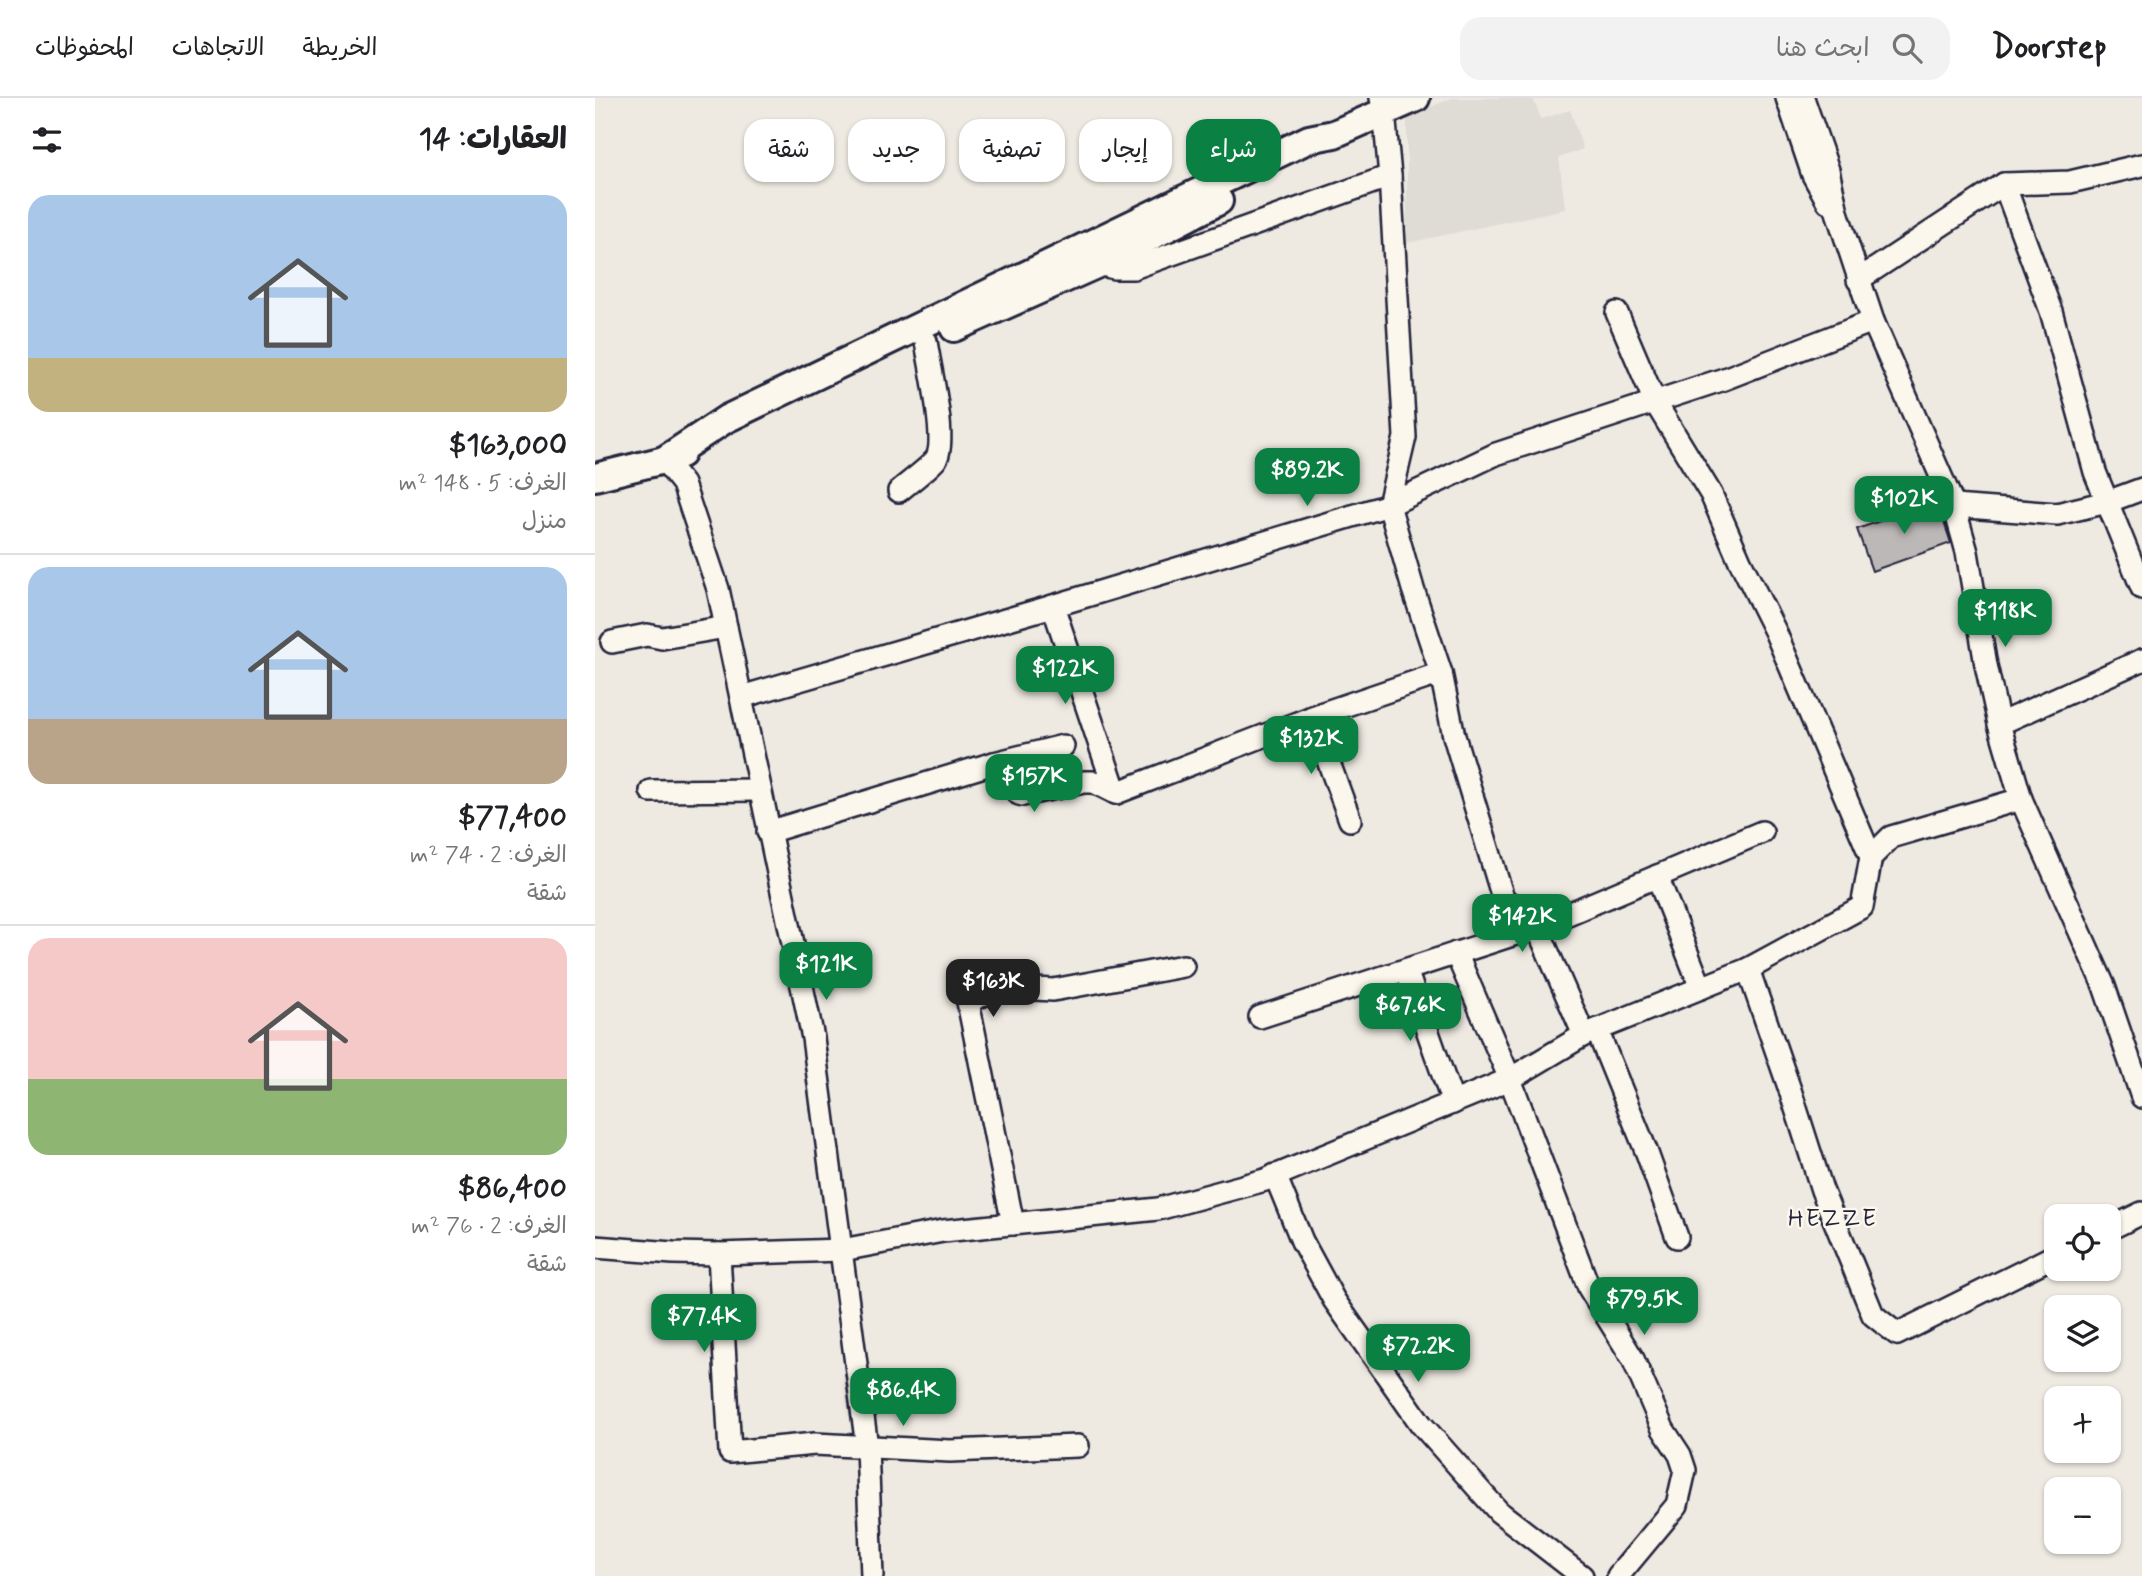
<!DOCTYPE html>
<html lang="ar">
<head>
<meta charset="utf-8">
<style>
  :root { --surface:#fff; --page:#f2f2f2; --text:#202124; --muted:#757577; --line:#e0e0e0; --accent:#0b8043 }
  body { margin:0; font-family:Mynerve,"Playpen Sans Arabic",sans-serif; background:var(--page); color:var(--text); direction:rtl; height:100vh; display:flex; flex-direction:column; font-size:26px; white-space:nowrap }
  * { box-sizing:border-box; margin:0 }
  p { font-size:23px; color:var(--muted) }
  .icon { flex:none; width:38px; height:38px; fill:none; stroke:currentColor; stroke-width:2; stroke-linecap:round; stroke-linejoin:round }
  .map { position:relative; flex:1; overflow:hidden; direction:ltr }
  .side { display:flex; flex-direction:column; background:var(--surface); width:595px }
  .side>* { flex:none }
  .guide { position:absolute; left:21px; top:21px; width:665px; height:63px; direction:rtl; display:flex; gap:14px }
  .fabs { position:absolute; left:1449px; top:1106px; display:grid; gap:14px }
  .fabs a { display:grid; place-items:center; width:77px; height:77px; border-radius:14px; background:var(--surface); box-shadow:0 2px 5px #0004; font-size:35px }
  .price { position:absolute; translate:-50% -60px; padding:0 16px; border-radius:14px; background:var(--accent); color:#fff; font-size:23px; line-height:46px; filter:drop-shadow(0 2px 4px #0008) }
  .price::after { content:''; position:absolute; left:50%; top:42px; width:21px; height:16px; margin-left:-10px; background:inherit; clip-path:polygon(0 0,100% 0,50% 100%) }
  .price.active { background:#222; color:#fff }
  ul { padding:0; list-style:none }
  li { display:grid; align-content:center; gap:14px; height:371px; padding:0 28px }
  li+li { border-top:2px solid var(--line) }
  li span { display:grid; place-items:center; height:217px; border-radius:21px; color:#555 }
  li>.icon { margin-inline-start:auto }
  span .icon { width:126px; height:126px; fill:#fffc; stroke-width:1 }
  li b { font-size:30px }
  h2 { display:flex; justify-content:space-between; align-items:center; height:84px; padding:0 28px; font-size:30px }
  .tag { padding:0 24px; border-radius:21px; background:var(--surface); box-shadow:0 2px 5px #0004; font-size:24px; line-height:63px }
  .tag.active { background:var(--accent); color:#fff }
  header { display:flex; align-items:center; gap:42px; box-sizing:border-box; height:98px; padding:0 35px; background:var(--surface); border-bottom:2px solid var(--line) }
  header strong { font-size:33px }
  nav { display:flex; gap:38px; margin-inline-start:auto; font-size:24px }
  .search { width:490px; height:63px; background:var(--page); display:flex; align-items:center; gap:18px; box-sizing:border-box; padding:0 24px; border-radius:21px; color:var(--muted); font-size:26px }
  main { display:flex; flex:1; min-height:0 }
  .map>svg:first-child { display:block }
  .built { fill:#dfdbd5 }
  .building { fill:#bcb8b8; stroke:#22223b; stroke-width:2 }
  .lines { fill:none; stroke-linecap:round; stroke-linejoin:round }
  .minor-casing { stroke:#22223b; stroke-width:26 }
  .major-casing { stroke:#22223b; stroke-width:32 }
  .minor { stroke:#fbf7ec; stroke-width:21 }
  .major { stroke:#fbf7ec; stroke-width:26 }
  .labels { text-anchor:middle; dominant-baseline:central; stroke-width:5; stroke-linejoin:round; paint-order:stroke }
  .quarter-label { font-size:24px; letter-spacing:2px; fill:#22223b; stroke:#fbf7ec }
</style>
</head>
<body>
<header>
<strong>Doorstep</strong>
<div class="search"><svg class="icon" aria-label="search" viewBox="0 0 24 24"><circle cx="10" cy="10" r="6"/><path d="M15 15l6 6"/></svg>ابحث هنا</div>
<nav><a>الخريطة</a><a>الاتجاهات</a><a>المحفوظات</a></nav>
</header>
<main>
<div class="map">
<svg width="1547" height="1478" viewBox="0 0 1547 1478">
  <rect width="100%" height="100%" fill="#eeeae2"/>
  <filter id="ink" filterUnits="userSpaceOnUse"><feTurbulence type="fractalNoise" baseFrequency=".0143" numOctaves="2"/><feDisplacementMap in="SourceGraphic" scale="14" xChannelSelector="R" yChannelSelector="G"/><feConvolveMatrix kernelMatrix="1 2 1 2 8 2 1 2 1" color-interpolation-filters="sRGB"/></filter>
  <g filter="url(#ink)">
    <path class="built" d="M857 0H938L946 21 975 12 988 51 964 60 970 111 812 145V19Z"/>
    <path class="building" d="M1342 403 1356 445 1277 473 1262 431Z"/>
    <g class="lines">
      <defs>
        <g id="minor">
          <path d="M786 0 789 14 795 78 810 339 794 407 818 491 846 575 859 638 908 800 942 829 989 937"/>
          <path d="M1192 0 1218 77 1233 104"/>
          <path d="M1208 0 1233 72 1242 114 1278 223 1359 408 1372 454 1391 567 1404 626 1426 701 1509 888 1547 999"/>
          <path d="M1409 86 1456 213 1500 374 1547 490"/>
          <path d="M500 163 503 166 519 170H538L795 78"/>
          <path d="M1263 182 1409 86 1475 84 1547 67"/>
          <path d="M1022 215 1060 304 1116 396 1145 463 1180 533 1276 759"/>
          <path d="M69 362 88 386 123 491 218 940 272 1349 277 1478"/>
          <path d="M304 393C313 385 334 370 341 361 353 343 334 266 331 243"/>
          <path d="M1359 408 1462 416 1512 404 1547 391"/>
          <path d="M458 508 521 695"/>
          <path d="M17 544 52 537 67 540 131 529"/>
          <path d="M146 599 458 508 794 407 901 356 1129 281 1278 223"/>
          <path d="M717 619 755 722"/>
          <path d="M1404 626 1547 562"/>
          <path d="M399 665 424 696 428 697 489 684H499L521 695 728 615 846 575"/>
          <path d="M56 693 165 692"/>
          <path d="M173 734 399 665 468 648"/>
          <path d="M1062 778 1106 890"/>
          <path d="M861 855 915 981 994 1190 1038 1261 1068 1331 1085 1357 1090 1372 1082 1407 1023 1478"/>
          <path d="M1153 871 1195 992 1227 1092 1278 1217 1302 1236 1461 1157"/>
          <path d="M811 872 858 1005"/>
          <path d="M665 919 942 829 1167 734"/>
          <path d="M1002 932 1052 1055 1082 1139"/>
          <path d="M680 1077 707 1143 739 1202 826 1326 904 1414 987 1478"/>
          <path d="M418 1126 373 904 406 889 458 892 588 868"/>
          <path d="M1514 1131 1547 1115"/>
          <path d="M0 1149 78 1155 124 1156 247 1152 348 1133 563 1111 670 1082 915 981 989 937 1153 871 1267 809 1276 759 1296 739 1426 701"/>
          <path d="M124 1156 135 1354 220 1346 355 1353 483 1348"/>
        </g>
        <g id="major">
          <path d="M359 230 503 166 624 103"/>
          <path d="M69 362 131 321 714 41 739 36 821 0"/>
          <path d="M0 379 69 362 86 356"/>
        </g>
      </defs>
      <use href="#minor" class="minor-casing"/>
      <use href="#major" class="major-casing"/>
      <use href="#minor" class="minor"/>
      <use href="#major" class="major"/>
    </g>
  </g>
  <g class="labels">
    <g class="quarter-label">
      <text x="1238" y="1121">HEZZE</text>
    </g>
  </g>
</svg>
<div class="fabs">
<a><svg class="icon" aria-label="locate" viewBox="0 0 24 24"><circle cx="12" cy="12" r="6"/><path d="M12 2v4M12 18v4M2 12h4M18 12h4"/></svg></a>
<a><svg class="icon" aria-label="layers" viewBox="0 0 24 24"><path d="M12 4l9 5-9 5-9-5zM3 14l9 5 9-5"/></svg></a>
<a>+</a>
<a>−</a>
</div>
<b class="price" style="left:712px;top:410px">$89.2K</b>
<b class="price" style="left:1309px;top:438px">$102K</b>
<b class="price" style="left:1410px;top:551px">$118K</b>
<b class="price" style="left:470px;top:608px">$122K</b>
<b class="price" style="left:716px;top:678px">$132K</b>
<b class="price" style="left:439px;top:716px">$157K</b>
<b class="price" style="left:927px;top:856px">$142K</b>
<b class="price" style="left:231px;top:904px">$121K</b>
<b class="price active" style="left:398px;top:921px">$163K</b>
<b class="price" style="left:815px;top:945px">$67.6K</b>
<b class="price" style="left:1049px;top:1239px">$79.5K</b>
<b class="price" style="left:109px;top:1256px">$77.4K</b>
<b class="price" style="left:823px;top:1286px">$72.2K</b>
<b class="price" style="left:308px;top:1330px">$86.4K</b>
<div class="guide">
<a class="tag active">شراء</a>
<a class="tag">إيجار</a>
<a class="tag">تصفية</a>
<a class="tag">جديد</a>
<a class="tag">شقة</a>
</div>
</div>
<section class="side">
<h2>العقارات: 14<svg class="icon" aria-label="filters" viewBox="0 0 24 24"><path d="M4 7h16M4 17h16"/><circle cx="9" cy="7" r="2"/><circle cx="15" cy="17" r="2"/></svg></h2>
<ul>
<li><span style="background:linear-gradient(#a9c7e8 75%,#c2b280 0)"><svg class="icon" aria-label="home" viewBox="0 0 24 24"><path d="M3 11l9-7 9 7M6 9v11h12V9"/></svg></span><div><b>$163,000</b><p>الغرف: 5 · 148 m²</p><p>منزل</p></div></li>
<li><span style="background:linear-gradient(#a9c7e8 70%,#b9a48a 0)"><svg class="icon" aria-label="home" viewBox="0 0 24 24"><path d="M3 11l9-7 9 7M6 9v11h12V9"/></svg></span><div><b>$77,400</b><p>الغرف: 2 · 74 m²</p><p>شقة</p></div></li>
<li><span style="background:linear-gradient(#f6c9c9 65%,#8fb573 0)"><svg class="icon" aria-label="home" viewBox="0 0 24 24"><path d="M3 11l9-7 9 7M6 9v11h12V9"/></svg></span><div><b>$86,400</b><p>الغرف: 2 · 76 m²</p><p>شقة</p></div></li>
</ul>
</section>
</main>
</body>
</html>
